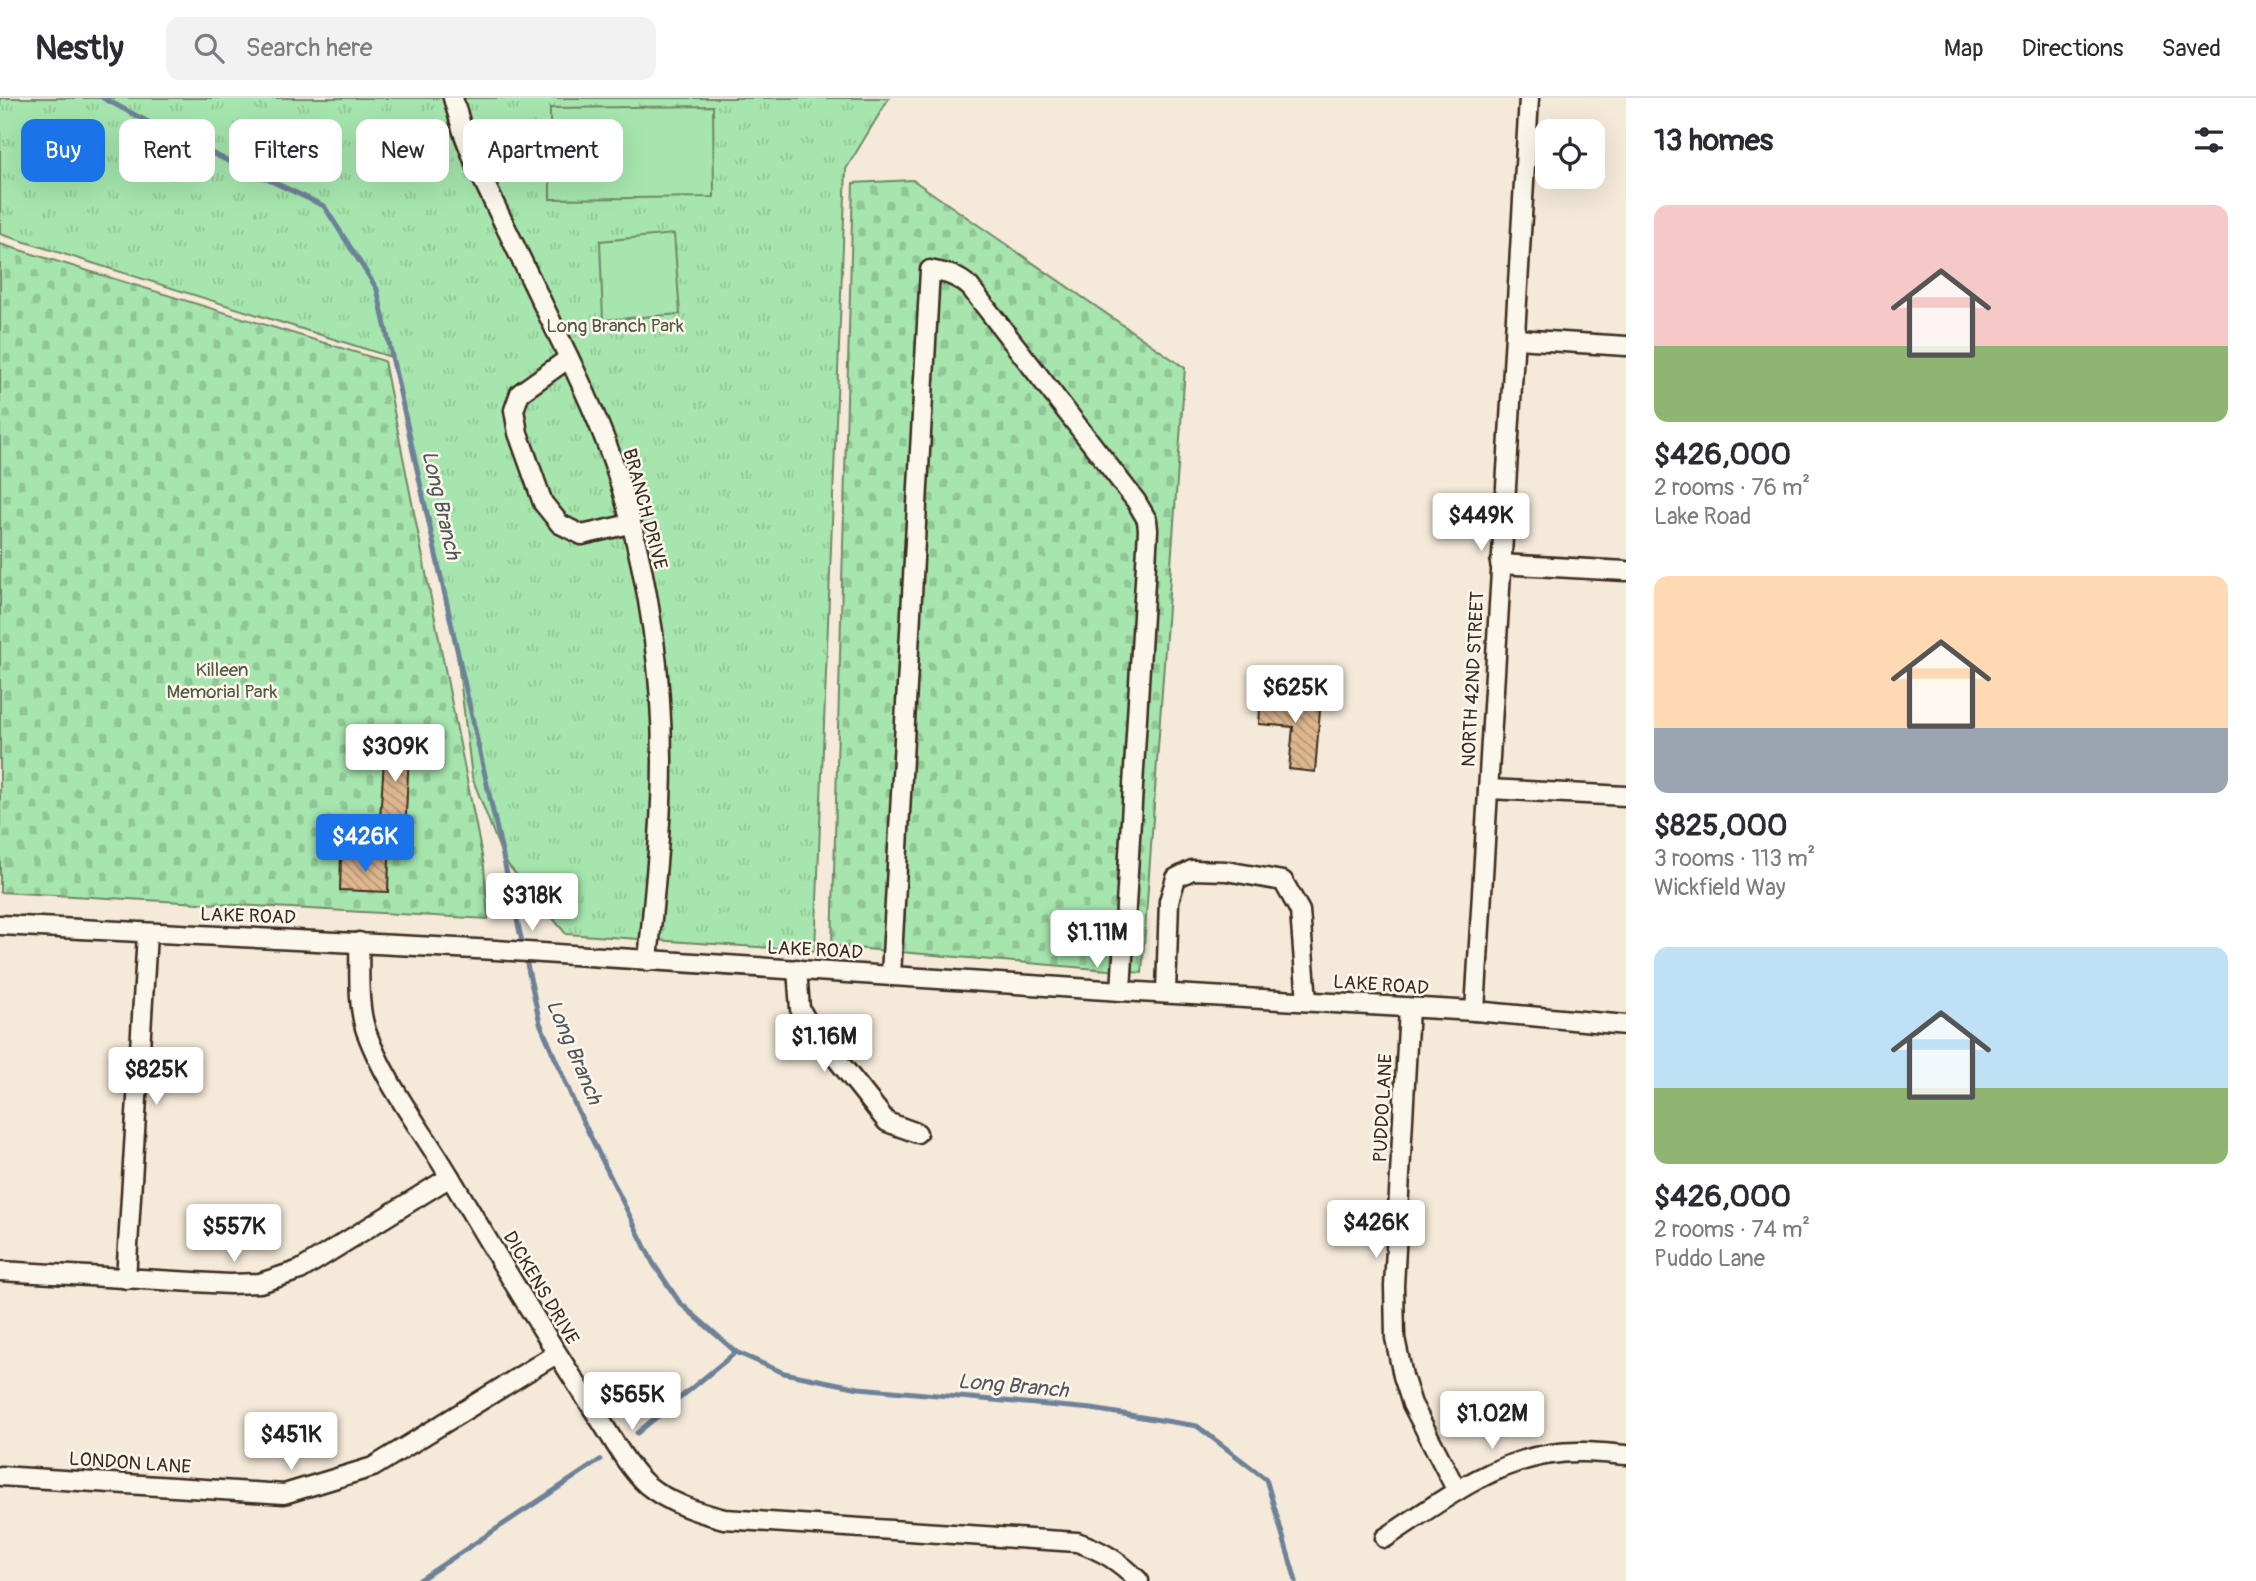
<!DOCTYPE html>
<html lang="en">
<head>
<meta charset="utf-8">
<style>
  :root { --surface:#fff; --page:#f2f2f3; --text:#2b2b33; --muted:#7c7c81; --line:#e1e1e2; --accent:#1a73e8 }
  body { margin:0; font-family:Pangolin,sans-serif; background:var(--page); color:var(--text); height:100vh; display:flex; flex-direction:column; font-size:26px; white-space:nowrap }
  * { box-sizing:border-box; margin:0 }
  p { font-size:23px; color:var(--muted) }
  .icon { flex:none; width:38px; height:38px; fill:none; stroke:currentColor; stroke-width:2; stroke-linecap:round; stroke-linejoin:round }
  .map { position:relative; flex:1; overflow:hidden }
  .side { display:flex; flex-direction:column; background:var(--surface); width:630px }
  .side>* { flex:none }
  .top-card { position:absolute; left:21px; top:21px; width:665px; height:63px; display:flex; gap:14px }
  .fabs { position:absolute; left:1535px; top:21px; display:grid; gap:14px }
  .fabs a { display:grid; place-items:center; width:70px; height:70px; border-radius:14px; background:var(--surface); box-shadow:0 7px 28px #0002; font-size:35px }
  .price { position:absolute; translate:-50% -60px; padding:0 16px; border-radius:7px; background:#fff; color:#222; font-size:23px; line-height:46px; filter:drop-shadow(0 2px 4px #0008) }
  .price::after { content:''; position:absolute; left:50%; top:42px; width:21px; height:16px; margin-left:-10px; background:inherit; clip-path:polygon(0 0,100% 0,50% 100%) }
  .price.active { background:var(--accent); color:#fff }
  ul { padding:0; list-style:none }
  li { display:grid; align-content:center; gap:14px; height:371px; padding:0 28px }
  li span { display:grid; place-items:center; height:217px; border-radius:14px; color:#555 }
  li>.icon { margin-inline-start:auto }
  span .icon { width:126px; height:126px; fill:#fffc; stroke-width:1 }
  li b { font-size:30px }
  h2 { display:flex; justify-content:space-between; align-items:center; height:84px; padding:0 28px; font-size:30px }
  .pill { padding:0 24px; border-radius:14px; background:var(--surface); box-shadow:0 7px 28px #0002; font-size:24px; line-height:63px }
  .pill.active { background:var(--accent); color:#fff }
  header { display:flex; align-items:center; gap:42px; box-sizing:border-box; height:98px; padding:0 35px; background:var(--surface); border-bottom:2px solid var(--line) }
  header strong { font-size:33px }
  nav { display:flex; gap:38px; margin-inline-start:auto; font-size:24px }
  .search { width:490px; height:63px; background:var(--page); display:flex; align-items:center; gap:18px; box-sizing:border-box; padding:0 24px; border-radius:14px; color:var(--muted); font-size:26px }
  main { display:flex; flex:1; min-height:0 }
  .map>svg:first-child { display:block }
  .cemetery { fill:url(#cemetery-stones); stroke:#708866; stroke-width:2 }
  .park { fill:url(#park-tufts); stroke:#708866; stroke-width:2 }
  .pitch { fill:#a6e6ae; stroke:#708866; stroke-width:2 }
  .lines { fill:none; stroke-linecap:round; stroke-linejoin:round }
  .stream { stroke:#6d8298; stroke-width:5 }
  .building { fill:url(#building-back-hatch); stroke:#3b2a1e; stroke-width:2 }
  .minor-casing { stroke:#3b2a1e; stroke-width:23 }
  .minor { stroke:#fbf7ec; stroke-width:18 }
  .labels { text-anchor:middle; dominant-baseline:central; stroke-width:5; stroke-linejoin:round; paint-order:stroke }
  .park-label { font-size:19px; fill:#565942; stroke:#fbf7ec }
  .street-label { font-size:19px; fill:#3b2a1e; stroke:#fbf7ec }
  .water-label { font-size:21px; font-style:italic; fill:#54565b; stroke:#fbf7ec }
</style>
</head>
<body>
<header>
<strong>Nestly</strong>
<div class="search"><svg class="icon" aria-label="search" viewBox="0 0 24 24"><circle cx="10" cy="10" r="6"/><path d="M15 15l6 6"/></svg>Search here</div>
<nav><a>Map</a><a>Directions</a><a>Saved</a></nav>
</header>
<main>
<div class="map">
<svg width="1626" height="1483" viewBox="0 0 1626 1483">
  <defs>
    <pattern id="cemetery-stones" width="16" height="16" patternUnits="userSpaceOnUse" patternTransform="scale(1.75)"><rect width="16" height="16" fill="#a6e6ae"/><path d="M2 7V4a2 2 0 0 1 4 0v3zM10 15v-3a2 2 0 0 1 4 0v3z" fill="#90c595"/></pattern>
    <pattern id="park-tufts" width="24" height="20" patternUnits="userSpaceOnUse" patternTransform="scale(1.75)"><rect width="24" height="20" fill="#a6e6ae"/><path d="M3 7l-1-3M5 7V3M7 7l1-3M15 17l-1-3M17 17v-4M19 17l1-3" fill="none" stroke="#90c595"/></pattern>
    <pattern id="building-back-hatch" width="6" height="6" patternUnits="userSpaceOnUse" patternTransform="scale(1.75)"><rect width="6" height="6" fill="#deb78f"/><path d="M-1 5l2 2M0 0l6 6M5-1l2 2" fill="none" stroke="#b59574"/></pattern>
  </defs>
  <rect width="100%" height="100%" fill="#f5ead9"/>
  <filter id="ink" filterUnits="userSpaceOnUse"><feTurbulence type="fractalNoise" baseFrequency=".0143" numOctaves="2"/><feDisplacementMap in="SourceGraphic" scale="14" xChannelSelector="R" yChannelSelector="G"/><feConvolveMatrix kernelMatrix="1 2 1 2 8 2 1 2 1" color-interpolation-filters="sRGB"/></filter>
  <g filter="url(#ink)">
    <g class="cemetery">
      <path d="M913 82 1185 270 1142 875 832 848 853 85Z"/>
      <path d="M0 146 384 263 484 768 488 821 0 794Z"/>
    </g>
    <path class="park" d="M0 0H889L846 71 815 853 566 836 504 762 472 679 457 556 391 259 0 136Z"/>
    <g class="pitch">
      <path d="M713 8 714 99 550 101V10Z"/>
      <path d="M674 136 680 216 603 222 600 143Z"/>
    </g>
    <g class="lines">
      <g class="stream">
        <path d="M103 0 173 37 324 108 377 191 540 925 576 1009 653 1165 680 1205 736 1254 784 1275 859 1290 1092 1311 1197 1328 1266 1381 1296 1483"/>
        <path d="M637 1335 736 1254"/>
        <path d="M418 1483 600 1362"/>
      </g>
    </g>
    <g class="building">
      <path d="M1261 595 1321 600 1315 674 1289 671 1293 629 1259 626Z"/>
      <path d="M386 633 410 634 405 737 379 736Z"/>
      <path d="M341 758 389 759 388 794 340 792Z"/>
    </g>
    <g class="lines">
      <defs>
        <g id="minor">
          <path d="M453 0 463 34 475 65C500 118 526 171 551 223 575 271 598 319 615 369 645 463 662 563 662 662 662 729 654 796 648 863"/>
          <path d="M1516 241 1626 248"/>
          <path d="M569 260 520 295 514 312 518 335 543 405 560 426 582 437 630 426"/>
          <path d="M1500 466 1626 473"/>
          <path d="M1488 691 1626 698"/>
          <path d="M0 827 496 852 1121 893 1475 913 1626 927"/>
          <path d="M359 844C360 872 357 906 366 933 386 988 424 1034 453 1084 499 1161 545 1239 595 1314 611 1337 626 1368 647 1387 669 1405 697 1414 724 1421L1077 1444C1103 1453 1119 1463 1139 1483"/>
          <path d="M797 871 800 911 808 925 887 1024 917 1035"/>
          <path d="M891 877 930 172C947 175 958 178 970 189L1136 403 1147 422 1148 432 1121 893"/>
          <path d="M1166 894 1169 803 1176 780 1192 772 1226 773 1283 783 1300 813 1307 903"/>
          <path d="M1409 910 1394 1188 1395 1240 1403 1278 1412 1306 1457 1393"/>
          <path d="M1475 913 1529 0"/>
          <path d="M0 1173 229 1186 260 1185 300 1172 450 1079"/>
          <path d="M126 1181 147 836"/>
          <path d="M0 1378 284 1396 373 1369 556 1256"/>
          <path d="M1385 1440C1437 1406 1489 1365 1551 1356 1576 1352 1601 1355 1626 1357"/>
        </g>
      </defs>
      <use href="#minor" class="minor-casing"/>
      <use href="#minor" class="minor"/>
    </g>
  </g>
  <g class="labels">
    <g class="park-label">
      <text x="615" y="228">Long Branch Park</text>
      <text x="222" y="572">Killeen<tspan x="222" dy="22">Memorial Park</tspan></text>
    </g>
    <g class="street-label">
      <text transform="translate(645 411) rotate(75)">BRANCH DRIVE</text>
      <text transform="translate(1473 581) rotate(-87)">NORTH 42ND STREET</text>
      <text transform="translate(248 818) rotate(2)">LAKE ROAD</text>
      <text transform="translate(815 852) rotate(3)">LAKE ROAD</text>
      <text transform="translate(1381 887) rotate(4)">LAKE ROAD</text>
      <text transform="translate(1383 1010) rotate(-87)">PUDDO LANE</text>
      <text transform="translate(541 1190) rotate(59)">DICKENS DRIVE</text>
      <text transform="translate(130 1365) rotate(4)">LONDON LANE</text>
    </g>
    <g class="water-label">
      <text transform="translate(441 407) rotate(77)">Long Branch</text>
      <text transform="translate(574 954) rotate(67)">Long Branch</text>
      <text transform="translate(1013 1288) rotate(5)">Long Branch</text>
    </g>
  </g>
</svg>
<div class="fabs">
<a><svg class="icon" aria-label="locate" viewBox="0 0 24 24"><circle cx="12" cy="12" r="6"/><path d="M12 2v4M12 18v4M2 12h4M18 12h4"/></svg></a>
</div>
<b class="price" style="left:1481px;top:455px">$449K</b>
<b class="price" style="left:1295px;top:627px">$625K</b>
<b class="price" style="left:395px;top:686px">$309K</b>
<b class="price active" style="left:365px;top:776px">$426K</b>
<b class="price" style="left:532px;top:835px">$318K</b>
<b class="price" style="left:1097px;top:872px">$1.11M</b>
<b class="price" style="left:824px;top:976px">$1.16M</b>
<b class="price" style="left:156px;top:1009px">$825K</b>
<b class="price" style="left:1376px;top:1162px">$426K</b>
<b class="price" style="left:234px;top:1166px">$557K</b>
<b class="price" style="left:632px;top:1334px">$565K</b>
<b class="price" style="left:1492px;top:1353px">$1.02M</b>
<b class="price" style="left:291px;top:1374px">$451K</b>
<div class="top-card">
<a class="pill active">Buy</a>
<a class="pill">Rent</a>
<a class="pill">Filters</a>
<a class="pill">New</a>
<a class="pill">Apartment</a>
</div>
</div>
<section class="side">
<h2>13 homes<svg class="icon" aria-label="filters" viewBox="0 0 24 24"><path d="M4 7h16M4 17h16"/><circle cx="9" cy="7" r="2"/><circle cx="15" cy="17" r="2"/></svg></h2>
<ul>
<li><span style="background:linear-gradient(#f6c9c9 65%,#8fb573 0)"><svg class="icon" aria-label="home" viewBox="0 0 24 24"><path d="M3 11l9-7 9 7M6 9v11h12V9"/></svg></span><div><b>$426,000</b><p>2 rooms · 76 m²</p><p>Lake Road</p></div></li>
<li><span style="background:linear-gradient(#ffd9b3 70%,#9aa5b1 0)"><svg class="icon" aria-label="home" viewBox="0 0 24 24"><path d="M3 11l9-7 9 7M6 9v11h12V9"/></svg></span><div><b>$825,000</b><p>3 rooms · 113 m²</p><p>Wickfield Way</p></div></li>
<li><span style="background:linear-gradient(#bfe0f5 65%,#8fb573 0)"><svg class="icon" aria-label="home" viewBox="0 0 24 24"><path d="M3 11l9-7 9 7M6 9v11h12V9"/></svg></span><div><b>$426,000</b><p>2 rooms · 74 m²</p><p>Puddo Lane</p></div></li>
</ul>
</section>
</main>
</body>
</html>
